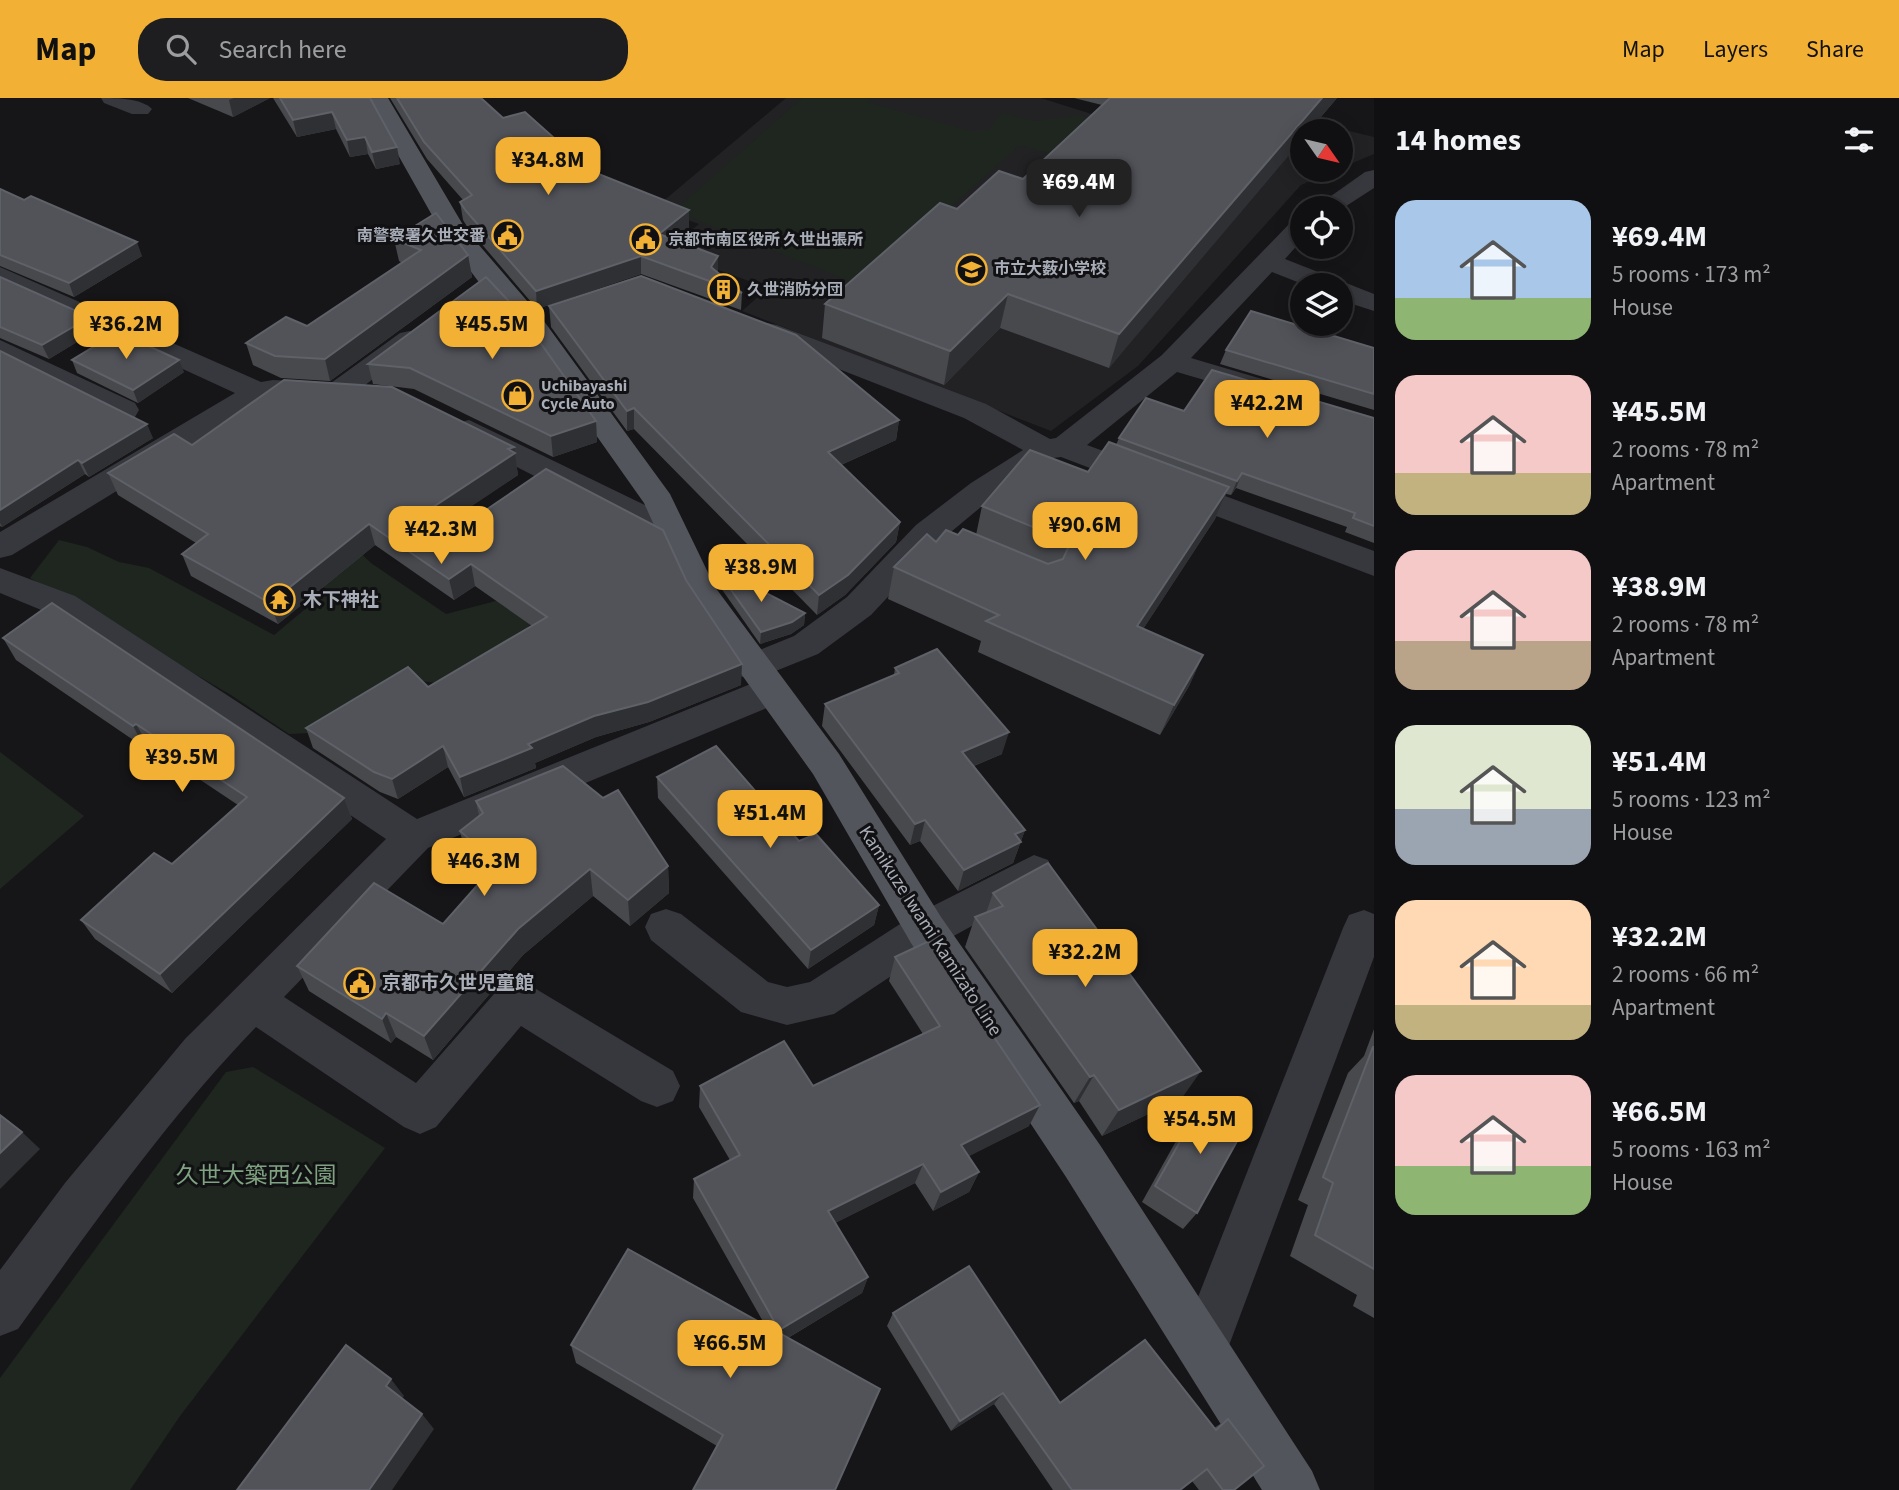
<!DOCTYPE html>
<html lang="en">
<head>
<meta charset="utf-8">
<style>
  :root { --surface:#101012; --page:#1e1e20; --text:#f1f3f6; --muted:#9c9d9f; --line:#303032; --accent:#f2b134 }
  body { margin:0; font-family:"Source Sans 3","Noto Sans JP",sans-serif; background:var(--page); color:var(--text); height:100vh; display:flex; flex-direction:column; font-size:26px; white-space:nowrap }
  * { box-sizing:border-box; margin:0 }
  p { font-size:23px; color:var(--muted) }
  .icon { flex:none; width:38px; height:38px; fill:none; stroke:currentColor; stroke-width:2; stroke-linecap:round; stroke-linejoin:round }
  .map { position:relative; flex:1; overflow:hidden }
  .details { display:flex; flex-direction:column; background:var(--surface); width:525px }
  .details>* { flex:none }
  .needle { width:46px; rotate:124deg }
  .buttons { position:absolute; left:1290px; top:21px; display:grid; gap:14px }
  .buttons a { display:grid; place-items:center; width:63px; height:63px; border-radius:50%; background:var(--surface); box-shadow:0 4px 18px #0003,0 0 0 2px var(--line); font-size:35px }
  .price { position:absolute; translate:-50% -60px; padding:0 16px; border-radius:14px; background:var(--accent); color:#111; font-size:23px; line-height:46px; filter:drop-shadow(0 2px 4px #0008) }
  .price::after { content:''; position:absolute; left:50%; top:42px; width:21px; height:16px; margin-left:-10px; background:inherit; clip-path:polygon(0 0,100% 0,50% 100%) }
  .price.selected { background:#222; color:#fff }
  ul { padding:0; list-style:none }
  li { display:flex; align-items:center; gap:21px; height:175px; padding:0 21px }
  li span { display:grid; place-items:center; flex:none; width:196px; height:140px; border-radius:21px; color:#555 }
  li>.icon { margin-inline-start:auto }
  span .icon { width:84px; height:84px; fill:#fffc; stroke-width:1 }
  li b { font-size:30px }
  h2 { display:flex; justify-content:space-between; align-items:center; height:84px; padding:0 21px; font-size:30px }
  header { display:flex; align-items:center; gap:42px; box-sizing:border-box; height:98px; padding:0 35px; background:var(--accent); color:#111 }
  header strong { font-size:33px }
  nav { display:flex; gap:38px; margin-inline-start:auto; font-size:24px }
  .search { width:490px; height:63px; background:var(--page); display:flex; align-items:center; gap:18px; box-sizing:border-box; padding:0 24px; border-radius:28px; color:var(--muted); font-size:26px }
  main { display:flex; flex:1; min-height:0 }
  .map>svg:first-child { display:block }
  .built { fill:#222225 }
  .green { fill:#1e261f }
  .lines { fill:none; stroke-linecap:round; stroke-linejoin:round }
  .minor { fill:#37383d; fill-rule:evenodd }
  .major { fill:#53555c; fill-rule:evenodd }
  .wall { fill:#47494d }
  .shaded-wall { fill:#2f3033 }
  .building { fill:#525359; stroke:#5f6168; stroke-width:2 }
  .labels { text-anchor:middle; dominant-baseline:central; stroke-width:6; stroke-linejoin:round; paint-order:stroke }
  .far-poi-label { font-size:16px; font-weight:bold; fill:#a8adb8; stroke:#111113; text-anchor:start }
  .poi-label { font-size:19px; font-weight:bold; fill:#a8adb8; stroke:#111113; text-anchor:start }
  .street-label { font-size:19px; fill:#a8adb8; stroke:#111113 }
  .near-park-label { font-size:23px; fill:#7fa381; stroke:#111113 }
</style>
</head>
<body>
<header>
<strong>Map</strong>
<div class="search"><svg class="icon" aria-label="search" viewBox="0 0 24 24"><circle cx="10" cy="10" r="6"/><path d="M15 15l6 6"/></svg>Search here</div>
<nav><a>Map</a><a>Layers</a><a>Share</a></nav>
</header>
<main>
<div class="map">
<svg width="1374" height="1392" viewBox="0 0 1374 1392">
  <rect width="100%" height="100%" fill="#161618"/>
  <path class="built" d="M786 0H1041L1101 19 1213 0 1374 39V56L1341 70 1340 33H1302V72H1336L1301 87 1138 268 1051 333 742 213 768 190 666 153 699 126 655 110Z"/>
  <g class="green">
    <path d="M802 0H865L869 1 867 4 971 33 988 32 1002 15 1035 23 1080 17 1097 23 1060 59 1020 47 862 188 674 113Z"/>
    <path d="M345 440 371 465 446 516 530 494 536 520 508 553 443 586 414 582 327 634 289 636 231 597 30 480 59 442 87 449 119 464 149 470 274 537 328 492 278 461Z"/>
    <path d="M0 654 84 718 0 791Z"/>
    <path d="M253 969 385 1050 180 1318 130 1392H0V1280L226 974Z"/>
  </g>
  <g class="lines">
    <g class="minor">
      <path d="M101 0C117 0 141 0 152 11L148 16H132L104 5Z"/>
      <path d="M1374 72V90L1340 112 1314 110 1365 74Z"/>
      <path d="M1302 119V142L1285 161 1374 196V213L1340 202V187H1305L1272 174 1191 260 1272 284 1277 290 1272 296 1262 299 1177 274 1087 347 1374 453V478L1061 359 1053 360 993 399 940 443 871 517 818 556 753 582 740 578 735 569 740 560 794 538 847 499 916 427 971 385 1023 352 964 320 757 239 753 233 757 227 767 225 777 227 986 306 1050 341 1056 340 1162 257 1293 122Z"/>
      <path d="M0 169 261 284 273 282 331 285 400 235 410 233 420 235 424 241 350 299 267 301 12 457 0 460V434L235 295 0 187Z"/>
      <path d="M0 242 135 305 139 312 135 319 124 321 113 319 0 262Z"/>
      <path d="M469 322 682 425 686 433 682 441 670 444 658 441 458 339 454 332 458 325Z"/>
      <path d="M0 470 75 498 417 721 758 583 771 579 784 583 789 593 784 603 428 750 284 899 416 985 501 888 516 883 531 888 673 973 680 988 673 1003 657 1009 641 1003 521 928 436 1029 420 1036 404 1029 256 929C167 1021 93 1127 18 1231L0 1238V1172L65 1085 185 941 386 741 51 516 0 495Z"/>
      <path d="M1034 757 1048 762 1054 774 1048 786 941 845 834 916 787 927 741 914 651 842 645 829 651 816 666 811 681 816 768 884 787 889 810 884 911 819Z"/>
      <path d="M1364 812 1374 816V859L1228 1250 1221 1268 1203 1275 1185 1268 1178 1250 1343 830 1349 817Z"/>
    </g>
    <path class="major" d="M366 0H388L466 132 541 219 670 396 715 489 839 656 941 819 1100 1047 1312 1373 1320 1392H1262L1066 1079 911 845 813 676 688 502 644 405 521 231 481 187 442 135Z"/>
  </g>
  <g class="wall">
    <path d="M188 0H270L233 19Z"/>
    <path d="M273 0H370L400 66 376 71 368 56 350 59 336 31 297 39Z"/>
    <path d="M390 0H481L503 20 591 73 689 130 674 142 718 158V175L742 195 741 212 641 176 537 211 468 130 463 122 460 104 463 102 427 61Z"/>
    <path d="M1074 0H1337L1309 33H1302L1109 270 1000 230 944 287 822 240 825 206 957 111 1023 81 1102 7Z"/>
    <path d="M0 91 142 158 74 199 0 168Z"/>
    <path d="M394 141 468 157 472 179 330 283 281 280 253 267 246 245 307 228 402 165 399 163Z"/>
    <path d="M0 179 90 219 95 233 49 261 0 240Z"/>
    <path d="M486 179 596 323 597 344 553 359 414 291 373 286 368 266Z"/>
    <path d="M549 208 899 322 896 342 841 367 900 424 896 444 845 497 817 517 634 331 627 333 551 229Z"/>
    <path d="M1374 250V312L1220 266 1226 252Z"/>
    <path d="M0 253 153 340 89 379 85 376 2 429 0 428Z"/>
    <path d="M72 262 184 274 138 305 77 275Z"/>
    <path d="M1184 313 1374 320V445L1345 434 1347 429 1236 390 1231 397 1226 396 1215 421 1143 531 1203 557 1189 588 1160 637 978 554 981 543 888 501 894 469 958 437H976L982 408 1088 374 1116 347 1119 340Z"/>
    <path d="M192 347 514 355 518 377 423 440 431 443 686 482 741 587 649 624 596 639 535 665 536 670 464 699 448 669 398 701 380 694 313 650 306 630 428 589 532 528 475 488 454 502 375 447 278 526 191 478 182 456 196 445 118 397 108 375Z"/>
    <path d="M714 468 805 515 804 527 791 536 760 546 714 480Z"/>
    <path d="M3 540 344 700 352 721 172 895 95 841 81 822 172 766 238 707 148 647 145 650 16 562Z"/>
    <path d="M895 570 1002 656 974 668 1025 732 1013 765 958 793 920 743 910 747 822 628 825 606 894 577Z"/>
    <path d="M657 679 799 743 879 807 874 827 808 871 658 700Z"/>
    <path d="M476 703 668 768 669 795 630 828 593 798 523 857 433 962 396 939 391 945 309 893 297 868 443 826 486 777 466 760 460 733 479 718Z"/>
    <path d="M993 795 1182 1000 1102 1038 1079 1003 1074 1005 965 849 975 819 986 815Z"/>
    <path d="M895 859 1029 1028 968 1058 979 1074 969 1094 933 1113 915 1085 835 1125 868 1179 862 1195 788 1240 717 1348 576 1265 571 1247 765 1227 693 1100 694 1081 730 1062 699 1009 700 988H813L923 936 889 883Z"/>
    <path d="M1374 931V1220L1353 1208 1357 1197 1290 1158 1308 1107 1298 1102 1348 975 1364 958Z"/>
    <path d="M1204 1001 1197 1115 1183 1131 1142 1104 1190 1018Z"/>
    <path d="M893 1215 1060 1305 1214 1330 1228 1321 1234 1392H1199L1192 1383 1180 1392H1053L994 1306 951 1333 887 1228Z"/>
  </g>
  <g class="shaded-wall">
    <path d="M234 0H270L233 19 229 2Z"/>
    <path d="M1322 0H1337L1309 33H1302V42L1109 270 1119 236Z"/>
    <path d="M332 14 336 31 297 39 293 22Z"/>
    <path d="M365 39 368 56 350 59 347 42Z"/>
    <path d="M397 49 400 66 376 71 372 54Z"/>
    <path d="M689 112V130L659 153V136Z"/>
    <path d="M137 144 142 158 74 199 69 185Z"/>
    <path d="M468 157 472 179 330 283 325 261Z"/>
    <path d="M641 158V176L537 211 536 193Z"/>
    <path d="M718 158V175L711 169Z"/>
    <path d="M1008 196 1000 230 944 287 950 253Z"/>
    <path d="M90 219 95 233 49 261 42 247Z"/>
    <path d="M179 262 184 274 138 305 133 292Z"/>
    <path d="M634 310V331L627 333V313Z"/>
    <path d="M899 322 896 342 825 374 828 354Z"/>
    <path d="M596 323 597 344 553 359 551 338Z"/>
    <path d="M147 326 153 340 89 379 82 365Z"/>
    <path d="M514 349 518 377 423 441 418 450 413 428 418 419 508 351Z"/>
    <path d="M78 362 85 376 2 429 0 425V412Z"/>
    <path d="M1242 375 1236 390 1231 397 1237 383Z"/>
    <path d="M1229 389 1215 421 1125 559 1137 528Z"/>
    <path d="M900 424 896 444 845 497 817 517 819 497Z"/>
    <path d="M369 426 375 447 278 526 270 505Z"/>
    <path d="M471 466 475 488 454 502 449 481Z"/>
    <path d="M805 515 804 527 791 536 760 546 761 534Z"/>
    <path d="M1203 557 1189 588 1160 637 1174 607Z"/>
    <path d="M742 566 741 587 649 624 596 639 535 665 536 670 464 699 460 679 528 646 594 618Z"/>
    <path d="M136 626 148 647 145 650 133 628Z"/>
    <path d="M1009 634 1002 656 956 675 962 654Z"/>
    <path d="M443 648 448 669 398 701 392 681Z"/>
    <path d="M344 700 352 721 172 895 160 876Z"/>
    <path d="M925 722 920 743 910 747 915 726Z"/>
    <path d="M1025 732 1013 765 958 793 964 772 1015 736Z"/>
    <path d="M668 768 669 795 630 828 628 802Z"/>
    <path d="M590 771 593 798 523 857 433 962 424 938 518 831Z"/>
    <path d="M879 807 874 827 808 871 811 852Z"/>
    <path d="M386 915 396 939 391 945 382 921Z"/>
    <path d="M1201 973 1182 1000 1102 1038 1119 1012Z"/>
    <path d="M1094 977 1079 1003 1074 1005 1090 979Z"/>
    <path d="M1040 1007 1029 1028 952 1067 961 1047Z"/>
    <path d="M22 1034 40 1051 0 1091V1055Z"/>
    <path d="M923 1066 915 1085 823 1131 828 1113Z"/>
    <path d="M979 1074 969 1094 933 1113 941 1094Z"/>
    <path d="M868 1179 862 1195 776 1247 779 1232Z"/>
    <path d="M391 1281 404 1298 399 1305 386 1288Z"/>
    <path d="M1003 1295 994 1306 951 1333 960 1323Z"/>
    <path d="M422 1316 434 1331 392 1392H369Z"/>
  </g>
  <g class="building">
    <path d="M280 0H370L397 49 372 54 365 39 347 42 332 14 293 22Z"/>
    <path d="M397 0H481L503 20 525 14 591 73 689 112 659 136 718 158 711 169 742 195 641 158 536 193 466 113 460 104 472 97 424 44Z"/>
    <path d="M1110 0H1322L1119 236 1008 196 950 253 825 206 940 105 957 111 999 73 1023 81Z"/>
    <path d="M0 91 24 102 31 98 137 144 69 185 0 157Z"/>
    <path d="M436 115 468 157 325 261 275 258 246 245 286 219 307 228 421 152 394 141Z"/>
    <path d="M641 178 796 237 899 322 828 354 900 424 848 477 819 497 634 310 627 313 549 208Z"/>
    <path d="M0 179 90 219 42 247 0 229Z"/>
    <path d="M486 179 517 212 596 323 551 338 410 270 368 266Z"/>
    <path d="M1251 213 1374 250V296L1226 252Z"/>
    <path d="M118 234 179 262 133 292 72 262Z"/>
    <path d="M0 253 147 326 82 365 78 362 0 412Z"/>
    <path d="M1212 272 1374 320V428L1353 420 1355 415 1242 375 1237 383 1119 340 1146 300 1184 313Z"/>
    <path d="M284 282 392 289 514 349 508 351 515 355 418 419 413 428 417 439 431 443 445 440 546 371 663 432 686 482 742 566 648 604 594 618 528 646 532 650 460 679 443 648 392 681 374 674 306 630 408 569 428 589 547 519 471 466 449 481 369 426 270 505 182 456 208 436 108 375 174 336 192 347Z"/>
    <path d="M1109 344 1229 389 1137 528 1203 557 1174 607 986 523 999 517 894 469 927 436 936 444 946 432 958 437 963 431 1048 466 1063 461 1068 450 1062 441 982 408 1030 352 1088 374Z"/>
    <path d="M714 468 805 515 792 524 761 534Z"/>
    <path d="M52 505 344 700 160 876 81 822 154 755 172 766 247 699 136 626 133 628 3 540Z"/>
    <path d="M937 551 1009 634 962 654 1025 732 1015 736 1021 744 964 772 925 722 915 726 825 606 899 575 895 570Z"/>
    <path d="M716 648 799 743 816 736 879 807 811 852 657 679Z"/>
    <path d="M563 668 603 700 618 692 668 768 628 802 590 771 518 831 424 938 386 915 382 921 297 868 374 785 443 826 497 765 460 733 483 715 476 703Z"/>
    <path d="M1048 765 1201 973 1119 1012 1094 977 1090 979 975 819 1003 808 993 795Z"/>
    <path d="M929 843 1040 1007 961 1047 979 1074 941 1094 923 1066 828 1113 868 1179 779 1232 694 1081 740 1057 700 988 784 943 813 988 940 928 895 859Z"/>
    <path d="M1373 949H1374V1171L1315 1137 1333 1085 1323 1079Z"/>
    <path d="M1204 1001 1246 1027 1197 1115 1155 1088Z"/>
    <path d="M0 1017 22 1034 0 1055Z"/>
    <path d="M628 1151 880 1291 835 1392H693L723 1337 571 1247Z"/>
    <path d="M969 1168 1060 1305 1145 1242 1216 1332 1228 1321 1264 1368 1234 1392H1223L1207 1371 1180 1392H1072L1003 1295 960 1323 893 1215Z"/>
    <path d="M346 1247 391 1281 386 1288 422 1316 369 1392H237Z"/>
  </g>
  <defs>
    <symbol id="civic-ring" viewBox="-11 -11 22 22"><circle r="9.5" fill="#111113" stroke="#f2b134" stroke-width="1.5"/><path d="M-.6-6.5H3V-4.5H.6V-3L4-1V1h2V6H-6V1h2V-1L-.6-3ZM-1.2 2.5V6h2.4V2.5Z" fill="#f2b134"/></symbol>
    <symbol id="school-ring" viewBox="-11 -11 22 22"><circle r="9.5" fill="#111113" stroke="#f2b134" stroke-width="1.5"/><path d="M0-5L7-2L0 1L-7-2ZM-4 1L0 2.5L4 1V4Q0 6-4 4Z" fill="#f2b134"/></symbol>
    <symbol id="building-ring" viewBox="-11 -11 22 22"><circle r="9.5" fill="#111113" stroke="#f2b134" stroke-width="1.5"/><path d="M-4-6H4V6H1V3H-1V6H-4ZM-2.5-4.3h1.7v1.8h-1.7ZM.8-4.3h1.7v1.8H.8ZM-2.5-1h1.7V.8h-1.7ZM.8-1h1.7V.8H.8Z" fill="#f2b134"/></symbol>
    <symbol id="shop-ring" viewBox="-11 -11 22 22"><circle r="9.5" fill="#111113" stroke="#f2b134" stroke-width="1.5"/><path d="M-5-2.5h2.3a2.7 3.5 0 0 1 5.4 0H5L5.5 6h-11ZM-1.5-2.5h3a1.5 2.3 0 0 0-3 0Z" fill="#f2b134"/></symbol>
    <symbol id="temple-ring" viewBox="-11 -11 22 22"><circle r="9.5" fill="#111113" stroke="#f2b134" stroke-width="1.5"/><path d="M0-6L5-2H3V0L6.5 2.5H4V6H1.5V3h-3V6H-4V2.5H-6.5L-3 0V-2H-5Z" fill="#f2b134"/></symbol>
  </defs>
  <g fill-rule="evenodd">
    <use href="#civic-ring" x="490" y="120" width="35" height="35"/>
    <use href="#civic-ring" x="628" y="124" width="35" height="35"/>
    <use href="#school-ring" x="954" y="154" width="35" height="35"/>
    <use href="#building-ring" x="706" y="174" width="35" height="35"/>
    <use href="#shop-ring" x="500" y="280" width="35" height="35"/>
    <use href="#temple-ring" x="262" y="484" width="35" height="35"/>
    <use href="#civic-ring" x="342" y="868" width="35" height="35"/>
  </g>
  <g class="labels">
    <g class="far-poi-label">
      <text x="485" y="138" text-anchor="end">南警察署久世交番</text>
      <text x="668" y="142">京都市南区役所 久世出張所</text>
      <text x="994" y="171">市立大薮小学校</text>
      <text x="747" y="192">久世消防分団</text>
      <text x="541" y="288">Uchibayashi<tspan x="541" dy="18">Cycle Auto</tspan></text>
    </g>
    <g class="poi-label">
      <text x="303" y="502">木下神社</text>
      <text x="382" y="885">京都市久世児童館</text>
    </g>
    <g class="street-label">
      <text transform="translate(930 833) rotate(57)">Kamikuze Iwami Kamizato Line</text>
    </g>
    <g class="near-park-label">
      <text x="256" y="1077">久世大築西公園</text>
    </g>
  </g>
</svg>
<div class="buttons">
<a><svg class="needle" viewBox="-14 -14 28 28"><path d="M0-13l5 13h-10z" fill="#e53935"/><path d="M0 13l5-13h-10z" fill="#9c9d9f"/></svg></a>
<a><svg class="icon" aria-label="locate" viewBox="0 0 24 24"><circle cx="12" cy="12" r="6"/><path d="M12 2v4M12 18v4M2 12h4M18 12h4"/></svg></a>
<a><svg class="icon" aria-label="layers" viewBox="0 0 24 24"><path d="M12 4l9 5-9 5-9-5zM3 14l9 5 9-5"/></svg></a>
</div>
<b class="price" style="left:548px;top:99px">¥34.8M</b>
<b class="price selected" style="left:1079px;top:121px">¥69.4M</b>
<b class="price" style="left:126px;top:263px">¥36.2M</b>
<b class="price" style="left:492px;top:263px">¥45.5M</b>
<b class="price" style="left:1267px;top:342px">¥42.2M</b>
<b class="price" style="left:1085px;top:464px">¥90.6M</b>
<b class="price" style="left:441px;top:468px">¥42.3M</b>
<b class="price" style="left:761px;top:506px">¥38.9M</b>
<b class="price" style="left:182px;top:696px">¥39.5M</b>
<b class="price" style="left:770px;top:752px">¥51.4M</b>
<b class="price" style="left:484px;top:800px">¥46.3M</b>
<b class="price" style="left:1085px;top:891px">¥32.2M</b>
<b class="price" style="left:1200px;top:1058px">¥54.5M</b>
<b class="price" style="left:730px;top:1282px">¥66.5M</b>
</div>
<section class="details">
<h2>14 homes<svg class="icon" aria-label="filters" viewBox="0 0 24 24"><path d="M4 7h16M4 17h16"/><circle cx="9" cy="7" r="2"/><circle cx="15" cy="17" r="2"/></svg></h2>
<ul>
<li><span style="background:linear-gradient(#a9c7e8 70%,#8fb573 0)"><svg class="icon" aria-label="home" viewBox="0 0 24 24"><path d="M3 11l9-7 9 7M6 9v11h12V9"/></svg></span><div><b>¥69.4M</b><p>5 rooms · 173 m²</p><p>House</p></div></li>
<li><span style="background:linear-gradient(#f6c9c9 70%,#c2b280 0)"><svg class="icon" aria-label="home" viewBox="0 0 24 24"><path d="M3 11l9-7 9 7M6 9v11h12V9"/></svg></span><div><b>¥45.5M</b><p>2 rooms · 78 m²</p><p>Apartment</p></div></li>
<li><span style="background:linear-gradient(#f6c9c9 65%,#b9a48a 0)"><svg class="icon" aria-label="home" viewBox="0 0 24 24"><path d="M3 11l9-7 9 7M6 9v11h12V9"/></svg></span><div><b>¥38.9M</b><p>2 rooms · 78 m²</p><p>Apartment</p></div></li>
<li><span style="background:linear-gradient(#dfe7d0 60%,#9aa5b1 0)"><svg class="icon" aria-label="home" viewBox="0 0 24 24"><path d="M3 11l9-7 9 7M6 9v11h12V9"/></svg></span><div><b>¥51.4M</b><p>5 rooms · 123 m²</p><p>House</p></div></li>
<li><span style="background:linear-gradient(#ffd9b3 75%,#c2b280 0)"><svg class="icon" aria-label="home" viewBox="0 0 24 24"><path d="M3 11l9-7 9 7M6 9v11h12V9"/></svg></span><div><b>¥32.2M</b><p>2 rooms · 66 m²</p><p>Apartment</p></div></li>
<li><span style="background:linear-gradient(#f6c9c9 65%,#8fb573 0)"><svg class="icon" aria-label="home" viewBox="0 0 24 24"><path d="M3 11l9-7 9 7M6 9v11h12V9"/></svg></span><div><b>¥66.5M</b><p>5 rooms · 163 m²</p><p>House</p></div></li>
</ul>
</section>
</main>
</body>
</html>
